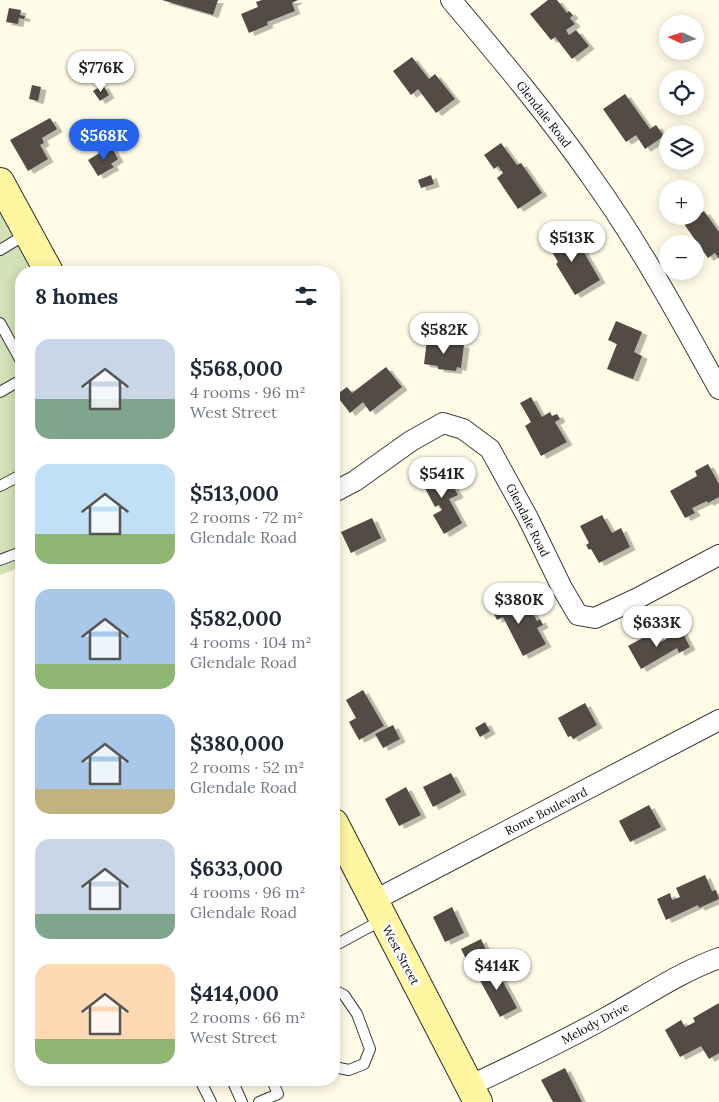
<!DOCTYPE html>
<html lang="en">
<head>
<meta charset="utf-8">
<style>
  :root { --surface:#fff; --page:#f6f6f7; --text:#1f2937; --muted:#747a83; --accent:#2563eb }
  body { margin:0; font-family:Lora,serif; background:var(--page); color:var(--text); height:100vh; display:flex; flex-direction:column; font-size:19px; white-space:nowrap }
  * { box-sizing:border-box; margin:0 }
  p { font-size:16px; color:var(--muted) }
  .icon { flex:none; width:28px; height:28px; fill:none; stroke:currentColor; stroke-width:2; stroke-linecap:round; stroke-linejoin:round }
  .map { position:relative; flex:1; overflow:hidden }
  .details { position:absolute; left:15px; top:266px; width:325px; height:820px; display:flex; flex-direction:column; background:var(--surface); border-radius:20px; box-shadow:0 2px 12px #0003 }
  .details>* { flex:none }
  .needle { width:32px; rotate:274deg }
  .buttons { position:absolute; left:659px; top:15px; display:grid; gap:10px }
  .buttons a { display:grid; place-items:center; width:45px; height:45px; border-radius:50%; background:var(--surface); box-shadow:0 2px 12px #0003; font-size:25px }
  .price { position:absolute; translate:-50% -42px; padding:0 11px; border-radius:18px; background:#fff; color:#222; font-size:16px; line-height:32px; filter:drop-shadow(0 1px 2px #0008) }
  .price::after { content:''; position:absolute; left:50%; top:30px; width:15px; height:11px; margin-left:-8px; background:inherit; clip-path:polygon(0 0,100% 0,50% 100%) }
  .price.selected { background:var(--accent); color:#fff }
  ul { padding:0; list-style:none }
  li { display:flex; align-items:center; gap:15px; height:125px; padding:0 20px }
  li span { display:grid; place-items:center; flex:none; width:140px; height:100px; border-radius:15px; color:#555 }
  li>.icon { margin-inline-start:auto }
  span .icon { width:60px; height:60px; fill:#fffc; stroke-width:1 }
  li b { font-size:21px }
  h2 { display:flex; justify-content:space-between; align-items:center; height:60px; padding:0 20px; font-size:21px }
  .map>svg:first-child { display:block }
  .cemetery { fill:#d3e1b7 }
  .building { fill:#534b45; filter:url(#shadow) }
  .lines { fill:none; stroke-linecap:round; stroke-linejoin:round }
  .lane-casing { stroke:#3d3d3d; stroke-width:12 }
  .street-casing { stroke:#3d3d3d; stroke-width:22 }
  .secondary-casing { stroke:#2c2c2c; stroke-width:30 }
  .lane { stroke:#fff; stroke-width:10 }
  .street { stroke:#fff; stroke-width:20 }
  .secondary { stroke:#fff6a2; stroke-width:28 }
  .labels { text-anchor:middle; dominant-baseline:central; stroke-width:5; stroke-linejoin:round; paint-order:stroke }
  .street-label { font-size:12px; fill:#0a0a0a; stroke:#fff }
</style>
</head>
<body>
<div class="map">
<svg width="719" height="1102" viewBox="0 0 719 1102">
  <defs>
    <filter id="shadow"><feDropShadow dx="5.5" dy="3" stdDeviation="0" flood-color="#0004"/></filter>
  </defs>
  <rect width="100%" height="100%" fill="#fffbe7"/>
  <path class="cemetery" d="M0 211 32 272H21V567L0 575Z"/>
  <g class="building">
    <path d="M162 0H218L213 15Z"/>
    <path d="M262 0H298L292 3 295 11 267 22 268 25 249 33 241 14 258 7 256 2Z"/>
    <path d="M548 0H557L567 13 569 11 573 15 570 18 575 24 566 30 569 35 576 30 589 46 572 59 555 37 551 40 530 14Z"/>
    <path d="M9 8 21 10 20 15 25 16 24 19 19 18 18 24 6 22Z"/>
    <path d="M412 57 429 79 435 74 455 99 436 113 418 89 411 95 393 71Z"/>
    <path d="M32 85 41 87 38 101 29 99Z"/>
    <path d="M103 85 109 95 100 101 93 91Z"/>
    <path d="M625 94 650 129 656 125 664 136 645 149 636 135 626 142 603 109Z"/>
    <path d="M50 118 57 129 42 138 44 143 40 145 48 159 28 171 10 140Z"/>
    <path d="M501 143 517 165 521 163 542 193 518 209 497 178 503 173 498 166 494 169 484 155Z"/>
    <path d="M111 146 118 159 111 164 114 167 98 176 88 160Z"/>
    <path d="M431 175 434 184 421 188 418 180Z"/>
    <path d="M704 211 719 232V259L715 253 708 258 684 224Z"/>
    <path d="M563 228 577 252 582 249 600 280 575 295 556 264 558 262 545 240Z"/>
    <path d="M616 321 642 332 634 352 642 356 633 379 607 369 617 344 608 340Z"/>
    <path d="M451 339H456V344L464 345 461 368 457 367 456 371 438 369V366L424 364 427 340 450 343Z"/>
    <path d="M386 367 402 387 370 412 363 402 350 413 336 395 347 387 352 393Z"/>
    <path d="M531 397 542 417 550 412 552 416 557 414 560 419 555 422 567 442 541 456 525 426 531 422 520 403Z"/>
    <path d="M708 464 719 484V497L708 503 707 501 692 508 695 513 685 518 670 491 697 476 695 471Z"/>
    <path d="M443 467 458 495 449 499 462 523 444 534 433 515 442 510 439 505 435 507 420 479Z"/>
    <path d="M602 515 612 533 621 528 630 547 599 563 591 549 589 550 586 545 589 543 580 526Z"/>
    <path d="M372 518 381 538 351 553 341 532Z"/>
    <path d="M507 594 519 616 531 610 537 621 540 619 543 625 537 628 546 644 523 656 503 617 497 620 489 603Z"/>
    <path d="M681 630 690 647 679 653 677 648 641 669 628 646 655 631 661 642Z"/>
    <path d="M363 690 384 726 359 740 349 722 356 718 346 700Z"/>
    <path d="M585 703 597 725 573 739 571 736 568 737 558 718Z"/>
    <path d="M485 722 490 731 480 737 475 728Z"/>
    <path d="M393 725 400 739 383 748 375 734Z"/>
    <path d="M451 773 461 792 433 807 423 787Z"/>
    <path d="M406 787 421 815 399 826 385 799Z"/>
    <path d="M649 805 661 827 630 842 619 821Z"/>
    <path d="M705 875 712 891 716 890 719 899 699 908 698 905 666 920 657 899 670 893 672 900 680 897 676 888Z"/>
    <path d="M452 907 464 933 445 942 433 917Z"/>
    <path d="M481 939 486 950 466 959 461 949Z"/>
    <path d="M494 965 517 1008 500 1017 477 975Z"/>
    <path d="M719 1003V1053L709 1059 701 1046 680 1057 665 1030 681 1020 685 1027 695 1022 693 1018Z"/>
    <path d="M565 1068 582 1102H553L541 1080Z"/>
  </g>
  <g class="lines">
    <defs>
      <g id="lane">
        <path d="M0 250 28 233"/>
        <path d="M0 323 21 361"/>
        <path d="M0 392 21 380"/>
        <path d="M0 486 21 475"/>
        <path d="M0 560 21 552"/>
        <path d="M334 946 382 920"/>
        <path d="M334 990 344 995 357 1014 370 1049 364 1064 349 1070 334 1067"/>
        <path d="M200 1080 211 1102"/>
        <path d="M232 1080 242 1102"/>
        <path d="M259 1102 278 1094 272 1080"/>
      </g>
      <g id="street">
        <path d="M451 0C500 58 549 116 592 178 640 245 679 317 719 389"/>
        <path d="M334 492 355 481 411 441 443 423 463 429 490 449 528 518 562 588 578 615 595 618 638 598 719 555"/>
        <path d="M373 901 719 720"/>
        <path d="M469 1086C516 1064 562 1042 607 1017 644 997 680 972 719 958"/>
      </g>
      <g id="secondary">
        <path d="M0 182 49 272"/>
        <path d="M334 823 478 1102"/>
      </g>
    </defs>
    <use href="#lane" class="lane-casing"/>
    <use href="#street" class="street-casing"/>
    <use href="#secondary" class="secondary-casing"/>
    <use href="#lane" class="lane"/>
    <use href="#street" class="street"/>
    <use href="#secondary" class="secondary"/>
  </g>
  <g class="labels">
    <g class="street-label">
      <text transform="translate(544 114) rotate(52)">Glendale Road</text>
      <text transform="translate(528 520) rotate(63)">Glendale Road</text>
      <text transform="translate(546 811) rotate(-27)">Rome Boulevard</text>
      <text transform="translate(401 955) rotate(62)">West Street</text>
      <text transform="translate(595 1023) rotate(-28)">Melody Drive</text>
    </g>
  </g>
</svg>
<div class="buttons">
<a><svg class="needle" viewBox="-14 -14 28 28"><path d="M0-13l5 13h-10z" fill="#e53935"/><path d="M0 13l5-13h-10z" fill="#747a83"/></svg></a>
<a><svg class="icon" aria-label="locate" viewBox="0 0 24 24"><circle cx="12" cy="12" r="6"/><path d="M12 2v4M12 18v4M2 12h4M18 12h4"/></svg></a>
<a><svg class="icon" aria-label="layers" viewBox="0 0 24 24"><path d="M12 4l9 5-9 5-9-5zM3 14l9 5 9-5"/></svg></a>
<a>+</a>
<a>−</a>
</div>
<b class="price" style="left:101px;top:93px">$776K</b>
<b class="price selected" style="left:104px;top:161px">$568K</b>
<b class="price" style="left:572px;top:263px">$513K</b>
<b class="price" style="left:444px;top:355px">$582K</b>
<b class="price" style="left:442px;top:499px">$541K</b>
<b class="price" style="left:519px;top:625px">$380K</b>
<b class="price" style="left:657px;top:648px">$633K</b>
<b class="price" style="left:497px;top:991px">$414K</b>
<section class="details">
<h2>8 homes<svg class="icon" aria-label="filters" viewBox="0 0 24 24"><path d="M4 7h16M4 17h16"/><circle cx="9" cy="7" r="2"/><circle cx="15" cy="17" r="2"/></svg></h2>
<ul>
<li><span style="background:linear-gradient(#c9d6e8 60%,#7fa58c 0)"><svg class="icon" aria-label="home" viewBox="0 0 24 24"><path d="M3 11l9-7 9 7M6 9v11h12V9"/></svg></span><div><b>$568,000</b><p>4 rooms · 96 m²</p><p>West Street</p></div></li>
<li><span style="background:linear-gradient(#bfe0f5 70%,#8fb573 0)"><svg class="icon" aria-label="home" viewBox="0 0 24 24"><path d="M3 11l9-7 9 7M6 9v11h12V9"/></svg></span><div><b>$513,000</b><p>2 rooms · 72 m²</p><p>Glendale Road</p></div></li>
<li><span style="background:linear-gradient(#a9c7e8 75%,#8fb573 0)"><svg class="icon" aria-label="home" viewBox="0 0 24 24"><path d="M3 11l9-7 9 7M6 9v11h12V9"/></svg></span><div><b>$582,000</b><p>4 rooms · 104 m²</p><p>Glendale Road</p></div></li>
<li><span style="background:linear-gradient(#a9c7e8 75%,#c2b280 0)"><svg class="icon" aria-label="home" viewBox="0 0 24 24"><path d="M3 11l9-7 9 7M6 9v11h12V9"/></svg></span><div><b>$380,000</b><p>2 rooms · 52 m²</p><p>Glendale Road</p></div></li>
<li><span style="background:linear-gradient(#c9d6e8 75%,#7fa58c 0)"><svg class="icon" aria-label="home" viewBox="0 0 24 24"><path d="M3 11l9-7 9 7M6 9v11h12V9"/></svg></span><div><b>$633,000</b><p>4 rooms · 96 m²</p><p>Glendale Road</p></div></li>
<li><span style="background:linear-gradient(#ffd9b3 75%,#8fb573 0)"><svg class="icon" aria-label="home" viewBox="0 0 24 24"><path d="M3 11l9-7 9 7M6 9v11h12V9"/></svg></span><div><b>$414,000</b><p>2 rooms · 66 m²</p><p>West Street</p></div></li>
</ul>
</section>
</div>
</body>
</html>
